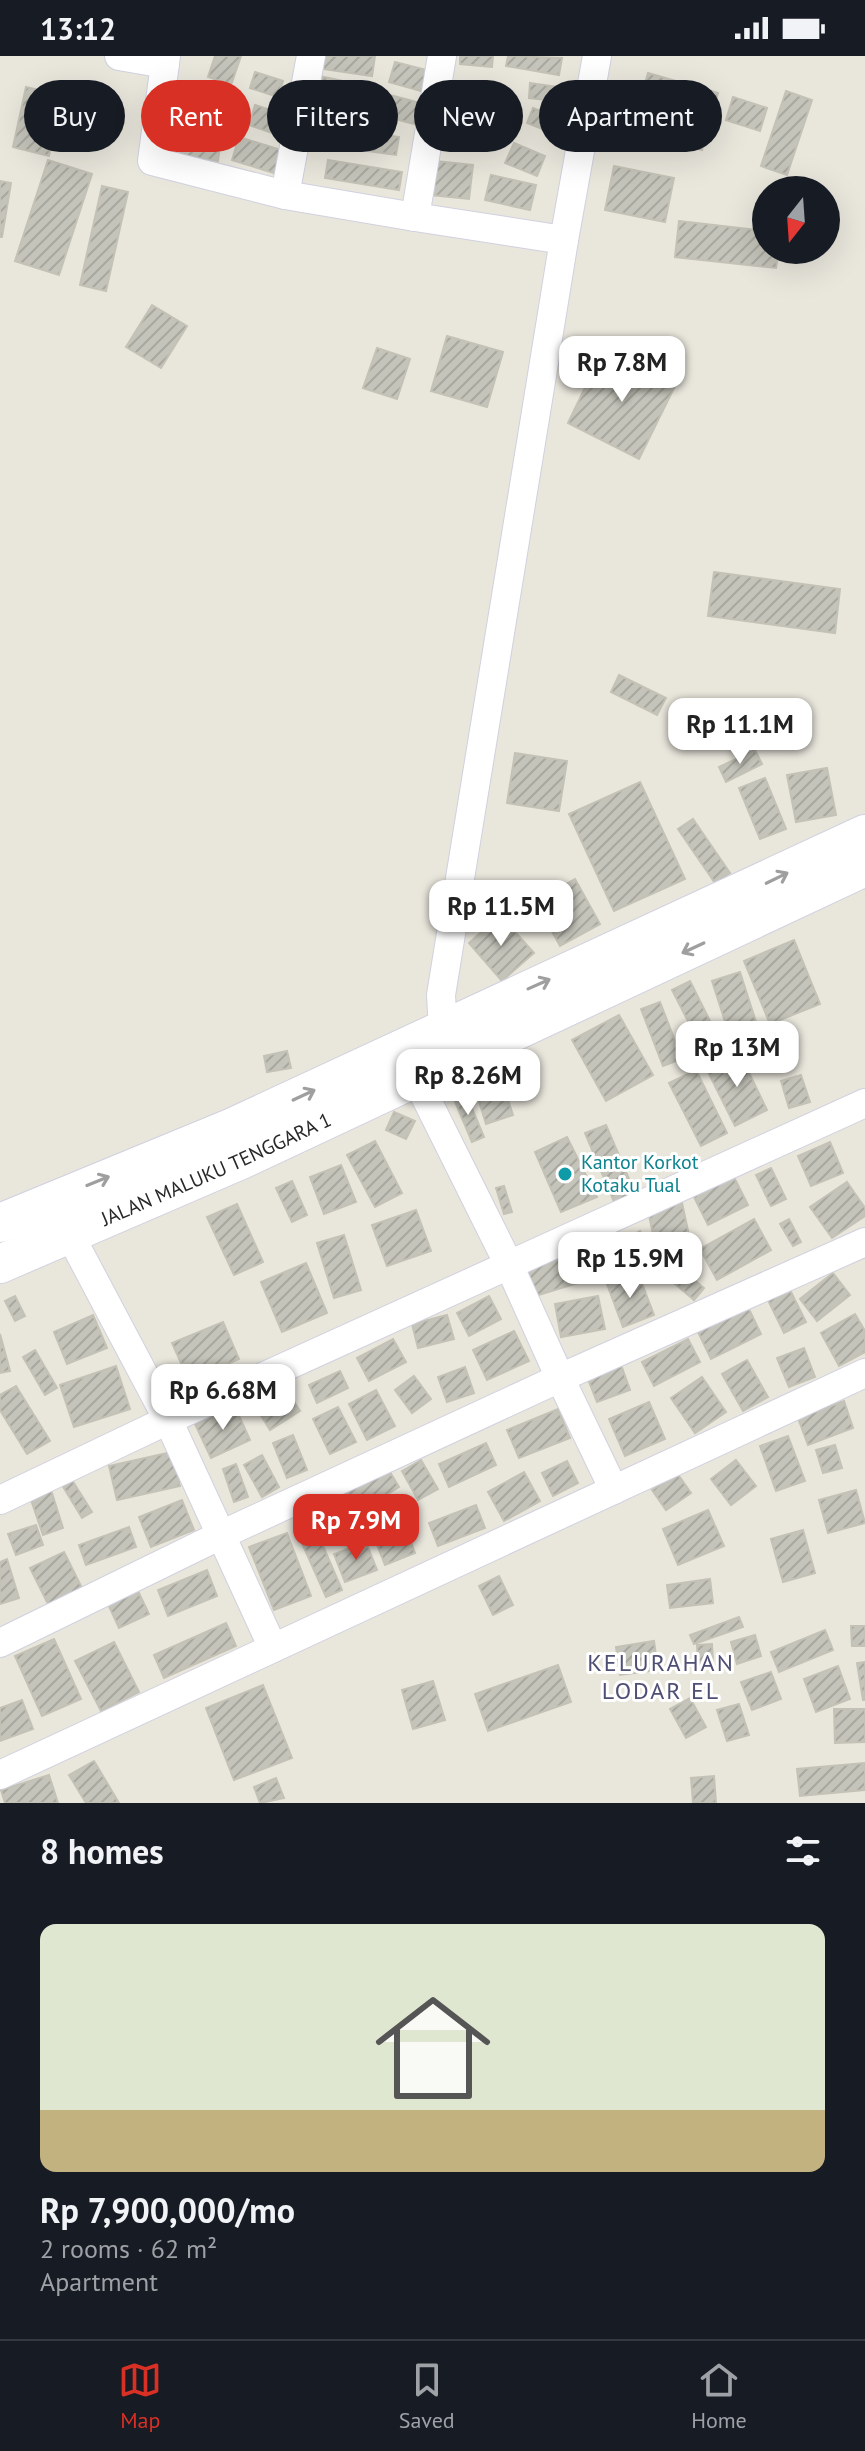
<!DOCTYPE html>
<html lang="en">
<head>
<meta charset="utf-8">
<style>
  :root { --surface:#171b24; --page:#242831; --text:#f1f3f6; --muted:#9ea1a6; --line:#363941; --accent:#d93025 }
  body { margin:0; font-family:"PT Sans",sans-serif; background:var(--page); color:var(--text); height:100vh; display:flex; flex-direction:column; font-size:30px; white-space:nowrap }
  * { box-sizing:border-box; margin:0 }
  p { font-size:26px; color:var(--muted) }
  .icon { flex:none; width:44px; height:44px; fill:none; stroke:currentColor; stroke-width:2; stroke-linecap:round; stroke-linejoin:round }
  .map { position:relative; height:1747px; overflow:hidden }
  .sheet { display:flex; flex-direction:column; background:var(--surface); flex:1 }
  .sheet>* { flex:none }
  .banner { position:absolute; left:24px; top:24px; width:818px; height:72px; display:flex; gap:16px }
  .needle { width:52px; rotate:197deg }
  .fabs { position:absolute; left:752px; top:120px; display:grid; gap:16px }
  .fabs a { display:grid; place-items:center; width:88px; height:88px; border-radius:50%; background:var(--surface); box-shadow:0 8px 32px #0002; font-size:40px }
  .price { position:absolute; translate:-50% -68px; padding:0 18px; border-radius:16px; background:#fff; color:#222; font-size:26px; line-height:52px; filter:drop-shadow(0 2px 4px #0008) }
  .price::after { content:''; position:absolute; left:50%; top:48px; width:24px; height:18px; margin-left:-12px; background:inherit; clip-path:polygon(0 0,100% 0,50% 100%) }
  .price.on { background:var(--accent); color:#fff }
  ul { padding:0; list-style:none }
  li { display:grid; align-content:center; gap:16px; height:424px; padding:0 40px }
  li span { display:grid; place-items:center; height:248px; border-radius:16px; color:#555 }
  li>.icon { margin-inline-start:auto }
  span .icon { width:144px; height:144px; fill:#fffc; stroke-width:1 }
  li b { font-size:34px }
  h2 { display:flex; justify-content:space-between; align-items:center; height:96px; padding:0 40px; font-size:34px }
  .tag { padding:0 28px; border-radius:36px; background:var(--surface); box-shadow:0 8px 32px #0002; font-size:28px; line-height:72px }
  .tag.on { background:var(--accent); color:#fff }
  .status { display:flex; justify-content:space-between; align-items:center; height:56px; padding:0 40px; background:var(--surface); direction:ltr }
  .status svg { height:22px; fill:currentColor }
  .tab-bar { display:flex; justify-content:space-around; align-items:center; height:112px; border-top:2px solid var(--line); background:var(--surface); font-size:22px; color:var(--muted) }
  .tab-bar a { display:grid; justify-items:center; gap:4px }
  .tab-bar .on { color:var(--accent) }
  .map>svg:first-child { display:block }
  .building { fill:url(#building-hatch); stroke:#c4c2b6; stroke-width:2 }
  .lines { fill:none; stroke-linecap:round; stroke-linejoin:round }
  .street-casing { stroke:#d1d1e0; stroke-width:30 }
  .secondary-casing { stroke:#d1d1e0; stroke-width:40 }
  .street { stroke:#fff; stroke-width:28 }
  .secondary { stroke:#fff; stroke-width:38 }
  .oneway { stroke:#9f9f9f }
  .culture-dot { fill:#0f9aa8; stroke:#fff; stroke-width:3 }
  .labels { text-anchor:middle; dominant-baseline:central; stroke-width:6; stroke-linejoin:round; paint-order:stroke }
  .culture-label { font-size:20px; fill:#0d838f; stroke:#fff; text-anchor:start }
  .street-label { font-size:20px; fill:#292929; stroke:#fff }
  .quarter-label { font-size:24px; letter-spacing:2px; fill:#4f4e74; stroke:#fff }
</style>
</head>
<body>
<div class="status"><b>13:12</b><svg viewBox="0 0 49 12"><path d="M0 12V9h3v3zM5 12V6h3v6zM10 12V3h3v9zM15 12V0h3v12zM26 1h20v11H26zM47 4h2v5h-2z"/></svg></div>
<div class="map">
<svg width="865" height="1747" viewBox="0 0 865 1747">
  <defs>
    <pattern id="building-hatch" width="6" height="6" patternUnits="userSpaceOnUse" patternTransform="scale(2)"><rect width="6" height="6" fill="#c5c4ba"/><path d="M-1 1l2-2M0 6l6-6M5 7l2-2" fill="none" stroke="#a9a8a0"/></pattern>
  </defs>
  <rect width="100%" height="100%" fill="#e9e6dc"/>
  <g class="building">
    <path d="M215 0H241L231 29 208 21Z"/>
    <path d="M325 0H375L372 20 323 13Z"/>
    <path d="M460 0H493L492 11 460 8Z"/>
    <path d="M508 0 562 2 559 19 506 10Z"/>
    <path d="M395 6 434 16 428 37 389 26Z"/>
    <path d="M255 16 283 25 278 41 250 32Z"/>
    <path d="M648 17 718 37 702 94 631 75Z"/>
    <path d="M310 18 362 29 356 63 303 53Z"/>
    <path d="M461 26 501 31 499 48 459 43Z"/>
    <path d="M530 27 565 32 564 46 529 42Z"/>
    <path d="M26 31 60 39 49 100 13 91Z"/>
    <path d="M375 35 420 47 414 68 369 56Z"/>
    <path d="M786 35 812 44 787 119 761 110Z"/>
    <path d="M198 39 225 48 219 67 191 58Z"/>
    <path d="M733 41 767 52 760 75 726 64Z"/>
    <path d="M255 49 282 58 275 78 249 69Z"/>
    <path d="M533 52 561 64 555 78 527 67Z"/>
    <path d="M184 70 222 75 218 105 180 99Z"/>
    <path d="M362 75 399 81 396 99 359 94Z"/>
    <path d="M239 81 284 95 277 118 232 104Z"/>
    <path d="M514 87 545 100 537 120 505 107Z"/>
    <path d="M48 104 92 118 59 219 15 205Z"/>
    <path d="M328 104 402 116 399 134 325 122Z"/>
    <path d="M435 105 473 109 469 143 431 139Z"/>
    <path d="M614 110 674 122 665 166 605 154Z"/>
    <path d="M491 119 536 129 530 154 485 144Z"/>
    <path d="M0 125 11 127 2 181H0Z"/>
    <path d="M102 130 128 136 106 235 80 229Z"/>
    <path d="M679 165 766 175V194H779L776 212 675 201Z"/>
    <path d="M152 249 187 270 161 312 126 291Z"/>
    <path d="M447 280 503 296 487 351 431 335Z"/>
    <path d="M377 292 410 303 397 343 363 332Z"/>
    <path d="M603 294 676 328 639 403 568 367Z"/>
    <path d="M714 516 840 533 835 577 708 560Z"/>
    <path d="M619 619 666 642 657 659 611 636Z"/>
    <path d="M755 694 762 708 726 726 719 711Z"/>
    <path d="M515 697 567 705 559 755 507 747Z"/>
    <path d="M827 712 836 759 796 766 787 719Z"/>
    <path d="M765 722 786 773 760 783 739 732Z"/>
    <path d="M640 726 685 823 614 855 569 758Z"/>
    <path d="M693 763 730 817 715 827 678 773Z"/>
    <path d="M575 823 600 868 560 890 535 845Z"/>
    <path d="M500 859 534 897 502 925 469 887Z"/>
    <path d="M794 884 820 948 770 968 744 905Z"/>
    <path d="M740 916 757 969 729 978 712 925Z"/>
    <path d="M690 925 722 989 705 998 672 934Z"/>
    <path d="M660 946 682 1003 663 1010 641 953Z"/>
    <path d="M619 959 653 1019 606 1045 572 984Z"/>
    <path d="M287 995 291 1012 267 1016 264 1000Z"/>
    <path d="M739 996 767 1054 735 1070 706 1012Z"/>
    <path d="M519 1003 534 1032 522 1038 507 1010Z"/>
    <path d="M696 1014 727 1077 701 1090 669 1027Z"/>
    <path d="M801 1019 810 1046 789 1052 781 1025Z"/>
    <path d="M501 1022 513 1059 486 1068 474 1030Z"/>
    <path d="M465 1036 484 1081 472 1086 453 1041Z"/>
    <path d="M394 1056 415 1065 406 1083 386 1074Z"/>
    <path d="M606 1069 638 1144 617 1153 585 1077Z"/>
    <path d="M567 1081 597 1141 561 1156 535 1096Z"/>
    <path d="M375 1085 402 1137 375 1151 347 1099Z"/>
    <path d="M830 1086 843 1117 811 1130 798 1100Z"/>
    <path d="M341 1109 356 1146 324 1158 310 1121Z"/>
    <path d="M771 1112 786 1143 771 1150 756 1119Z"/>
    <path d="M732 1117 748 1149 708 1169 692 1137Z"/>
    <path d="M292 1125 307 1159 292 1166 276 1132Z"/>
    <path d="M847 1126 865 1152V1160L832 1182 810 1151Z"/>
    <path d="M504 1130 512 1156 504 1158 496 1132Z"/>
    <path d="M682 1147 689 1179 655 1187 648 1155Z"/>
    <path d="M237 1148 263 1206 234 1219 207 1161Z"/>
    <path d="M416 1154 431 1195 387 1210 372 1169Z"/>
    <path d="M754 1163 771 1194 717 1224 700 1193Z"/>
    <path d="M789 1163 801 1186 793 1190 780 1168Z"/>
    <path d="M640 1175 651 1194 616 1213 605 1195Z"/>
    <path d="M344 1179 361 1234 334 1242 317 1187Z"/>
    <path d="M582 1188 594 1222 532 1241 521 1207Z"/>
    <path d="M671 1204 704 1232 694 1244 661 1216Z"/>
    <path d="M306 1207 327 1257 282 1276 261 1226Z"/>
    <path d="M638 1217 654 1259 623 1271 607 1228Z"/>
    <path d="M833 1217 850 1239 817 1265 800 1243Z"/>
    <path d="M790 1234 806 1266 784 1277 768 1244Z"/>
    <path d="M15 1240 25 1260 15 1265 5 1245Z"/>
    <path d="M489 1240 501 1263 469 1280 457 1257Z"/>
    <path d="M598 1240 605 1273 561 1281 555 1248Z"/>
    <path d="M747 1249 761 1278 711 1303 697 1274Z"/>
    <path d="M855 1258 865 1275V1296L839 1310 821 1277Z"/>
    <path d="M93 1259 107 1292 67 1308 54 1276Z"/>
    <path d="M447 1259 454 1283 418 1292 412 1268Z"/>
    <path d="M223 1266 239 1303 189 1325 172 1287Z"/>
    <path d="M514 1275 529 1305 487 1324 473 1294Z"/>
    <path d="M0 1278 10 1315 0 1317Z"/>
    <path d="M393 1283 406 1306 369 1325 357 1302Z"/>
    <path d="M688 1283 700 1306 654 1330 642 1306Z"/>
    <path d="M804 1292 815 1321 789 1331 777 1302Z"/>
    <path d="M35 1294 57 1332 45 1339 23 1301Z"/>
    <path d="M747 1304 768 1341 743 1355 722 1318Z"/>
    <path d="M620 1306 630 1334 597 1346 586 1318Z"/>
    <path d="M116 1310 130 1353 74 1371 60 1329Z"/>
    <path d="M465 1311 474 1337 447 1346 438 1321Z"/>
    <path d="M340 1315 348 1332 317 1347 309 1329Z"/>
    <path d="M414 1320 431 1343 412 1357 395 1334Z"/>
    <path d="M702 1321 726 1356 695 1377 671 1342Z"/>
    <path d="M283 1329 300 1355 270 1374 254 1348Z"/>
    <path d="M16 1330 50 1385 27 1398 0 1354V1339Z"/>
    <path d="M376 1334 395 1370 367 1384 349 1348Z"/>
    <path d="M844 1345 853 1372 808 1389 798 1362Z"/>
    <path d="M649 1346 665 1383 625 1400 609 1363Z"/>
    <path d="M235 1351 250 1384 211 1402 195 1368Z"/>
    <path d="M338 1351 356 1386 330 1398 313 1363Z"/>
    <path d="M558 1353 570 1382 519 1402 507 1374Z"/>
    <path d="M293 1379 307 1414 287 1422 273 1387Z"/>
    <path d="M788 1380 805 1425 776 1435 760 1390Z"/>
    <path d="M486 1387 496 1409 449 1431 439 1408Z"/>
    <path d="M835 1389 842 1412 823 1417 816 1394Z"/>
    <path d="M172 1396 180 1430 117 1444 109 1410Z"/>
    <path d="M262 1399 279 1431 262 1441 244 1409Z"/>
    <path d="M421 1404 438 1433 418 1444 402 1415Z"/>
    <path d="M736 1404 756 1430 731 1449 711 1423Z"/>
    <path d="M567 1405 578 1427 553 1440 542 1417Z"/>
    <path d="M236 1408 248 1441 234 1446 223 1413Z"/>
    <path d="M385 1408 399 1431 335 1471 321 1449Z"/>
    <path d="M524 1416 540 1445 504 1465 488 1436Z"/>
    <path d="M677 1417 691 1437 666 1454 652 1434Z"/>
    <path d="M72 1424 92 1456 82 1462 62 1429Z"/>
    <path d="M51 1434 63 1472 43 1479 30 1441Z"/>
    <path d="M856 1434 865 1467 828 1477 819 1444Z"/>
    <path d="M182 1444 194 1474 151 1491 139 1461Z"/>
    <path d="M476 1449 485 1472 438 1490 429 1467Z"/>
    <path d="M708 1454 724 1490 678 1509 663 1473Z"/>
    <path d="M403 1464 415 1497 385 1509 372 1476Z"/>
    <path d="M36 1469 43 1489 16 1499 8 1478Z"/>
    <path d="M314 1469 342 1534 326 1541 297 1476Z"/>
    <path d="M129 1471 136 1491 86 1509 79 1489Z"/>
    <path d="M803 1474 815 1517 783 1526 771 1483Z"/>
    <path d="M287 1477 311 1540 274 1554 249 1491Z"/>
    <path d="M366 1486 377 1514 345 1526 334 1498Z"/>
    <path d="M64 1496 85 1538 51 1554 30 1512Z"/>
    <path d="M7 1503 19 1542 0 1548V1506Z"/>
    <path d="M207 1514 217 1540 168 1560 158 1534Z"/>
    <path d="M499 1520 513 1549 493 1559 479 1530Z"/>
    <path d="M710 1523 713 1547 670 1552 667 1529Z"/>
    <path d="M136 1531 149 1558 119 1572 107 1546Z"/>
    <path d="M739 1561 743 1571 694 1588 690 1579Z"/>
    <path d="M226 1567 236 1590 164 1622 154 1599Z"/>
    <path d="M851 1570H865V1590H852Z"/>
    <path d="M825 1574 833 1594 779 1616 771 1596Z"/>
    <path d="M755 1579 761 1600 737 1608 731 1586Z"/>
    <path d="M54 1583 81 1643 42 1660 15 1600Z"/>
    <path d="M654 1585 658 1614 620 1619 616 1591Z"/>
    <path d="M114 1586 139 1636 101 1655 75 1605Z"/>
    <path d="M712 1588 713 1607 698 1608 697 1589Z"/>
    <path d="M865 1606V1644H863L857 1607Z"/>
    <path d="M558 1609 571 1646 488 1675 475 1638Z"/>
    <path d="M838 1610 850 1643 816 1656 804 1623Z"/>
    <path d="M771 1616 781 1643 752 1654 741 1626Z"/>
    <path d="M433 1625 445 1664 413 1673 402 1634Z"/>
    <path d="M263 1629 292 1702 234 1724 206 1652Z"/>
    <path d="M690 1642 706 1671 686 1682 670 1653Z"/>
    <path d="M22 1644 33 1673 0 1685V1652Z"/>
    <path d="M739 1648 749 1679 727 1685 717 1654Z"/>
    <path d="M834 1653H865V1686L835 1687Z"/>
    <path d="M94 1705 119 1747H86L69 1719Z"/>
    <path d="M865 1707V1734L800 1740 797 1713Z"/>
    <path d="M49 1719 58 1747H5L1 1734Z"/>
    <path d="M714 1720 716 1747H693L691 1722Z"/>
    <path d="M276 1722 284 1742 260 1747 254 1731Z"/>
  </g>
  <g class="lines">
    <defs>
      <g id="street">
        <path d="M119 0 165 8"/>
        <path d="M166 0 152 105 285 139 311 0"/>
        <path d="M442 0 415 161 564 184"/>
        <path d="M285 139 415 161"/>
        <path d="M444 990 441 939 564 184 597 0"/>
        <path d="M865 1047 509 1209 560 1322 865 1186"/>
        <path d="M0 1444 168 1364 61 1162"/>
        <path d="M0 1587 221 1479 168 1364 509 1209 407 1004"/>
        <path d="M273 1592 221 1479 560 1322 614 1434"/>
        <path d="M0 1719 865 1317"/>
      </g>
      <g id="secondary">
        <path d="M0 1167 233 1071 865 778"/>
        <path id="s1" d="M0 1208 241 1104 865 811"/>
      </g>
    </defs>
    <use href="#street" class="street-casing"/>
    <use href="#secondary" class="secondary-casing"/>
    <use href="#street" class="street"/>
    <use href="#secondary" class="secondary"/>
  </g>
  <defs><path id="oneway-shaft" d="M-6 0H5M1.5-3L5.5 0L1.5 3" fill="none" stroke-width="1.6" stroke-linecap="round" stroke-linejoin="round" transform="scale(2)"/></defs>
  <g class="oneway">
    <use href="#oneway-shaft" transform="translate(777 822) rotate(-26)"/>
    <use href="#oneway-shaft" transform="translate(693 892) rotate(155)"/>
    <use href="#oneway-shaft" transform="translate(539 928) rotate(-24)"/>
    <use href="#oneway-shaft" transform="translate(304 1039) rotate(-25)"/>
    <use href="#oneway-shaft" transform="translate(98 1125) rotate(-22)"/>
  </g>
  <circle class="culture-dot" cx="565" cy="1118" r="8"/>
  <g class="labels">
    <g class="culture-label">
      <text x="581" y="1106">Kantor Korkot<tspan x="581" dy="23">Kotaku Tual</tspan></text>
    </g>
    <g class="street-label">
      <text stroke="none"><textPath href="#s1" startOffset="236">JALAN MALUKU TENGGARA 1</textPath></text>
    </g>
    <g class="quarter-label">
      <text x="661" y="1606">KELURAHAN<tspan x="661" dy="28">LODAR EL</tspan></text>
    </g>
  </g>
</svg>
<div class="fabs">
<a><svg class="needle" viewBox="-14 -14 28 28"><path d="M0-13l5 13h-10z" fill="#e53935"/><path d="M0 13l5-13h-10z" fill="#9ea1a6"/></svg></a>
</div>
<b class="price" style="left:622px;top:348px">Rp 7.8M</b>
<b class="price" style="left:740px;top:710px">Rp 11.1M</b>
<b class="price" style="left:501px;top:892px">Rp 11.5M</b>
<b class="price" style="left:737px;top:1033px">Rp 13M</b>
<b class="price" style="left:468px;top:1061px">Rp 8.26M</b>
<b class="price" style="left:630px;top:1244px">Rp 15.9M</b>
<b class="price" style="left:223px;top:1376px">Rp 6.68M</b>
<b class="price on" style="left:356px;top:1506px">Rp 7.9M</b>
<div class="banner">
<a class="tag">Buy</a>
<a class="tag on">Rent</a>
<a class="tag">Filters</a>
<a class="tag">New</a>
<a class="tag">Apartment</a>
</div>
</div>
<section class="sheet">
<h2>8 homes<svg class="icon" aria-label="filters" viewBox="0 0 24 24"><path d="M4 7h16M4 17h16"/><circle cx="9" cy="7" r="2"/><circle cx="15" cy="17" r="2"/></svg></h2>
<ul>
<li><span style="background:linear-gradient(#dfe7d0 75%,#c2b280 0)"><svg class="icon" aria-label="home" viewBox="0 0 24 24"><path d="M3 11l9-7 9 7M6 9v11h12V9"/></svg></span><div><b>Rp 7,900,000/mo</b><p>2 rooms · 62 m²</p><p>Apartment</p></div></li>
</ul>
</section>
<nav class="tab-bar">
<a class="on"><svg class="icon" aria-label="map" viewBox="0 0 24 24"><path d="M3 6l6-2 6 2 6-2v14l-6 2-6-2-6 2zM9 4v14M15 6v14"/></svg>Map</a>
<a><svg class="icon" aria-label="saved" viewBox="0 0 24 24"><path d="M7 4h10v16l-5-4-5 4z"/></svg>Saved</a>
<a><svg class="icon" aria-label="home" viewBox="0 0 24 24"><path d="M3 11l9-7 9 7M6 9v11h12V9"/></svg>Home</a>
</nav>
</body>
</html>
